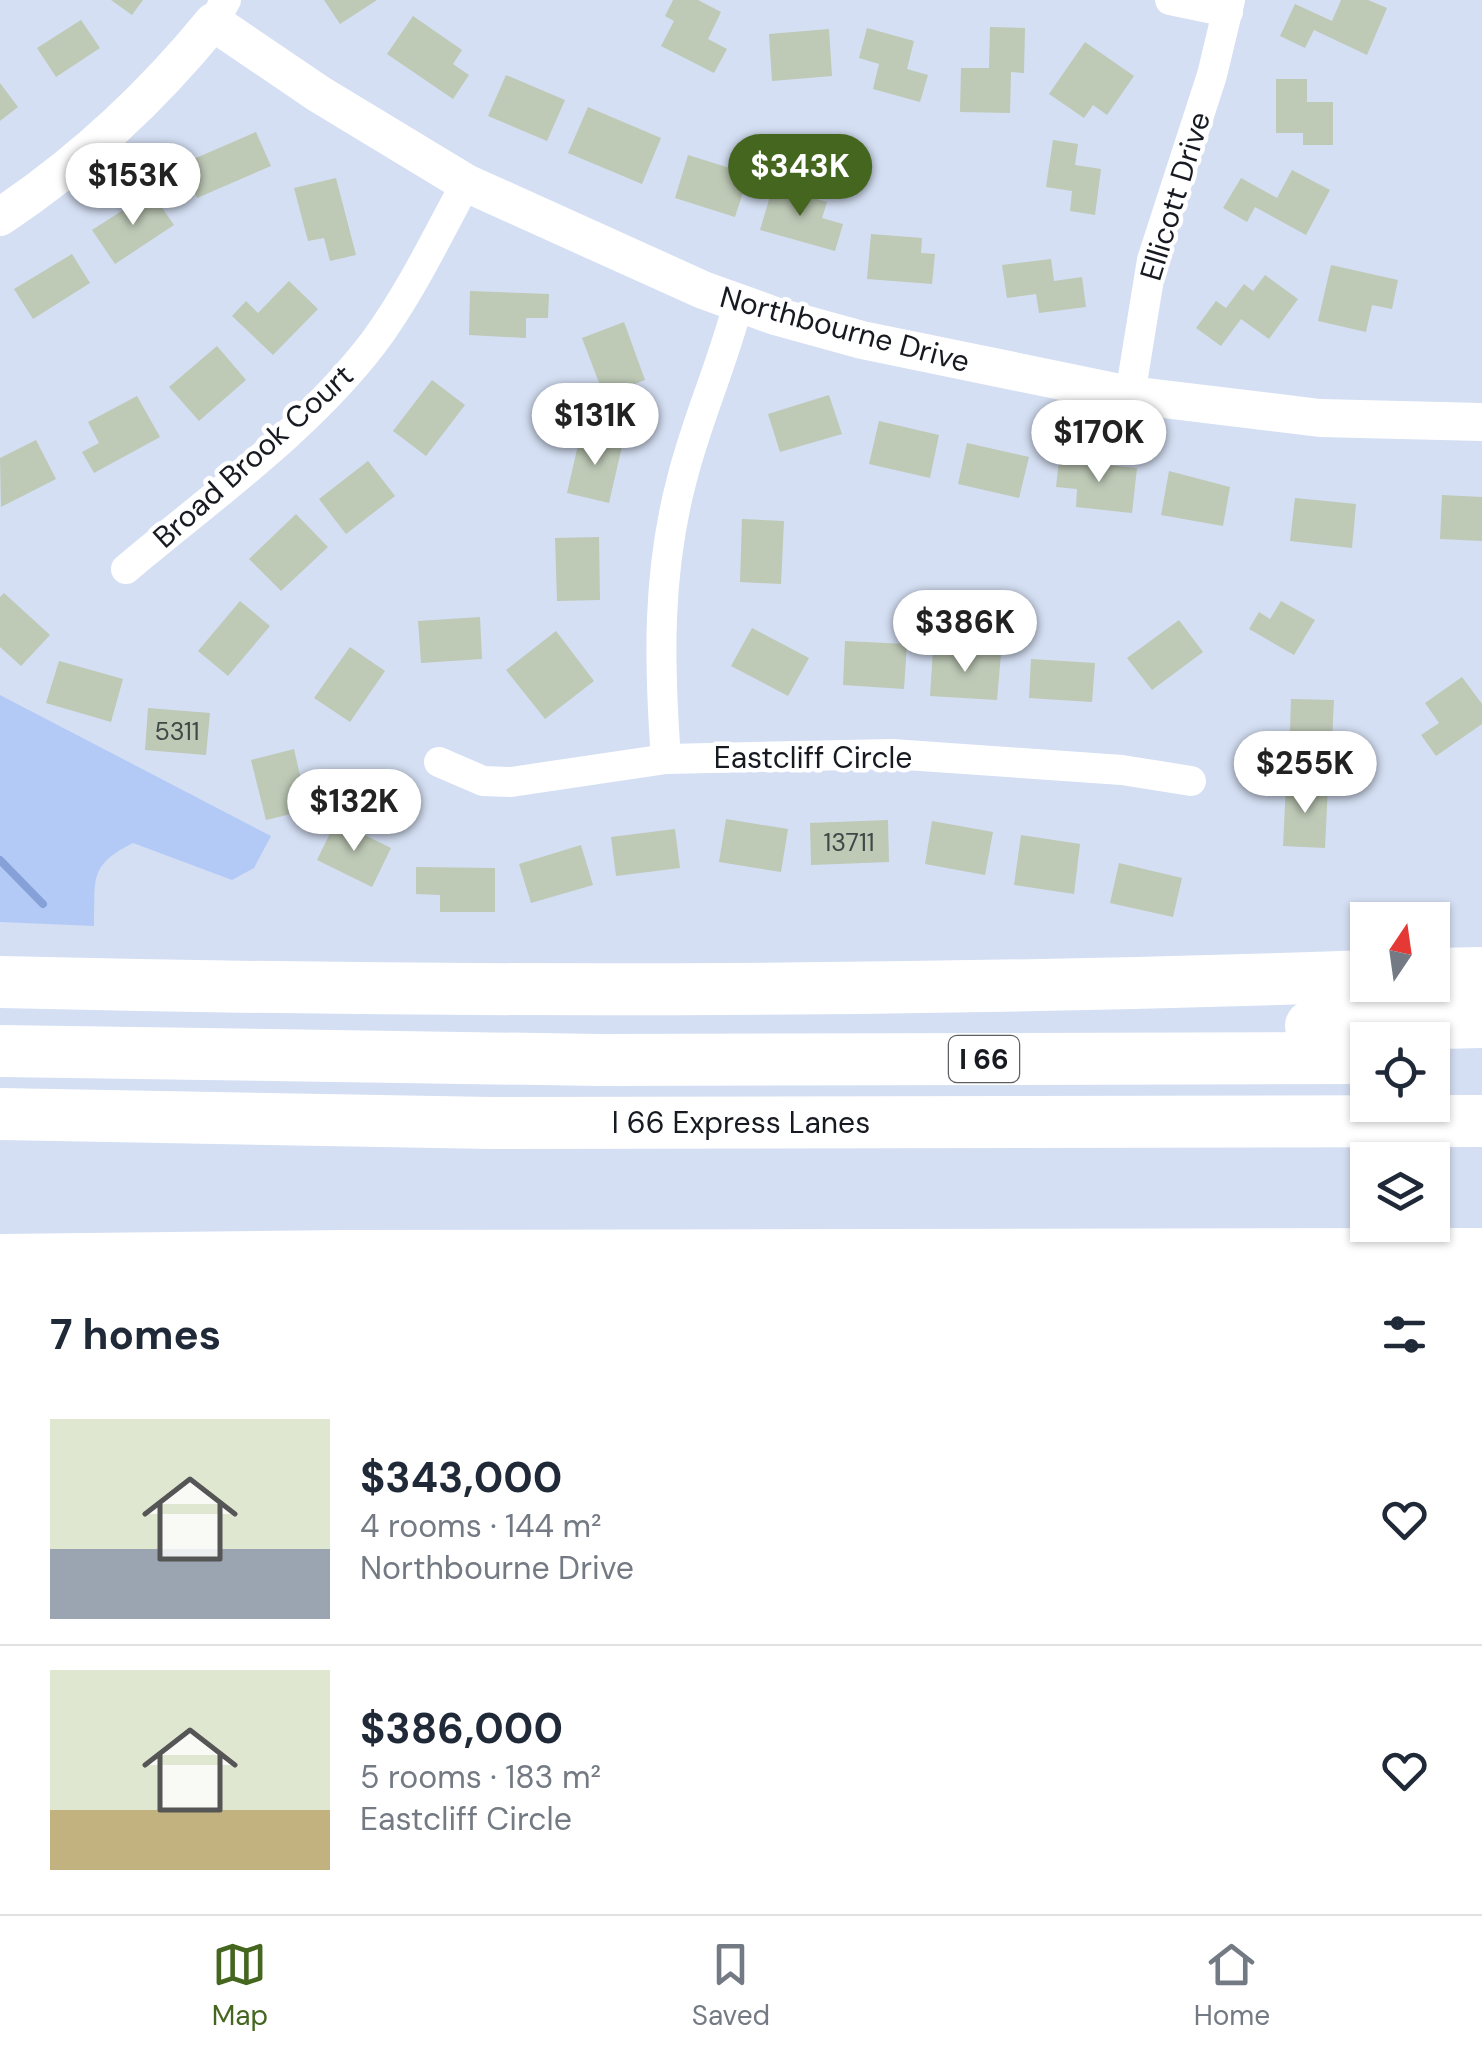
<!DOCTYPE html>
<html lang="en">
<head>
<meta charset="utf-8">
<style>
  :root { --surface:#fff; --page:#f6f6f7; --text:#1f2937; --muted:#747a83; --line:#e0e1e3; --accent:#44661e }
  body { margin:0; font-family:"DM Sans",sans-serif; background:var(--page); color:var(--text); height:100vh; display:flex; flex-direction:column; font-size:38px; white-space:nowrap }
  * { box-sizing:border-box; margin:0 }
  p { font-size:32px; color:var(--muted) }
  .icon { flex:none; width:55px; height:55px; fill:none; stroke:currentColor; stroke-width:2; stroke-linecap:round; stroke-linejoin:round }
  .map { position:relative; height:1274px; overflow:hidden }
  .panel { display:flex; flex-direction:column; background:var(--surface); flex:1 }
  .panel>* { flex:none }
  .needle { width:65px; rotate:13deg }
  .tools { position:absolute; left:1350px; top:902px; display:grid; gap:20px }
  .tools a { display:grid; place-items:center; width:100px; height:100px; border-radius:0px; background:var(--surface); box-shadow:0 2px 8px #0004; font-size:50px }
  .price { position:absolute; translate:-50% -85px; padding:0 22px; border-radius:35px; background:#fff; color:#222; font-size:32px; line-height:65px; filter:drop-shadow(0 2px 5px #0008) }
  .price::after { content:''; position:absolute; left:50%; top:60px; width:30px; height:22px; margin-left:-15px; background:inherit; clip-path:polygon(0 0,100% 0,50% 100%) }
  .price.selected { background:var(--accent); color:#fff }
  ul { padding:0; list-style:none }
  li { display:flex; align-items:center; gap:30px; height:250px; padding:0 50px }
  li+li { border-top:2px solid var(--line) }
  li span { display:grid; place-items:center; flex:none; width:280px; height:200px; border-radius:0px; color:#555 }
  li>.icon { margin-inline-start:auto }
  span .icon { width:120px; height:120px; fill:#fffc; stroke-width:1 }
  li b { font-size:42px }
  h2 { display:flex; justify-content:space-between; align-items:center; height:120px; padding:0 50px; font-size:42px }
  .menu { display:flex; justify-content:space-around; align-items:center; height:140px; border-top:2px solid var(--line); background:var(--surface); font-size:28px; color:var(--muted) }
  .menu a { display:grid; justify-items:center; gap:5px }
  .menu .selected { color:var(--accent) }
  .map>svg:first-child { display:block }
  .green { fill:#b4caf6 }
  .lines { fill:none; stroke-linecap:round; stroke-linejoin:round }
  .stream { stroke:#85a1d8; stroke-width:8 }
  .building { fill:#bec9b6 }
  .minor { stroke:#fff; stroke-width:30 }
  .tertiary { stroke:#fff; stroke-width:38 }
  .motorway { stroke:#fff; stroke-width:52 }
  .labels { text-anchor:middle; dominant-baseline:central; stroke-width:9; stroke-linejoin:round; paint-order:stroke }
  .number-label { font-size:25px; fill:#414646 }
  .shield { fill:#fff; stroke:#5d5f64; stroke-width:2.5 }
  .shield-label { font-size:28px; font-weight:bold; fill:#171a21 }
  .street-label { font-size:30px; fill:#171a21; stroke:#fff }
</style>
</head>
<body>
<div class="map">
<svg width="1482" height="1274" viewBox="0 0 1482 1274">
  <rect width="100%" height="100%" fill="#d4dff3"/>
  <path class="green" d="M0 695 271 836 254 868 232 880 133 843C87 866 96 880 94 926L0 922Z"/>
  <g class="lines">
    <path class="stream" d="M0 860 43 904"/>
  </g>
  <g class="building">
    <path d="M111 0H143L132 15Z"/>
    <path d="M324 0H377L340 24Z"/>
    <path d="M673 0H698L721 12 708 39 727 49 714 73 661 46 674 21 665 16Z"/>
    <path d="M1341 0H1368L1387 8 1367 55 1314 30 1305 48 1280 36 1295 4 1332 21Z"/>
    <path d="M413 16 462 50 453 64 469 75 453 99 387 54Z"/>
    <path d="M81 20 100 48 56 77 37 48Z"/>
    <path d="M990 27 1025 28 1024 73 1011 72 1010 113 960 112 961 68H989Z"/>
    <path d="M867 28 914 41 907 69 928 75 920 102 873 89 879 64 859 58Z"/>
    <path d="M829 29 832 76 772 81 769 34Z"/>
    <path d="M1085 42 1134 76 1107 115 1093 105 1084 118 1049 94Z"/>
    <path d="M506 75 565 100 547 141 488 116Z"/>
    <path d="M1276 79H1307V102H1333V145H1303V133H1276Z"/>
    <path d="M0 83 18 107 0 121Z"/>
    <path d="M588 107 661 138 642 184 568 153Z"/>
    <path d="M256 132 271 166 197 198 182 164Z"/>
    <path d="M1053 140 1078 144 1075 165 1101 169 1095 215 1070 211 1072 191 1046 187Z"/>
    <path d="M688 155 749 174 735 217 675 198Z"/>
    <path d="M1292 170 1330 190 1306 235 1255 207 1247 222 1223 208 1241 178 1277 198Z"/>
    <path d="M336 178 356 255 330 261 324 238 308 241 294 188Z"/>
    <path d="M773 186 827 202 822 218 843 224 835 251 760 230Z"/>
    <path d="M151 192 174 225 115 264 92 230Z"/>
    <path d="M871 234 922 238 921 253 935 254 932 284 867 279Z"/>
    <path d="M72 254 90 283 33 319 14 289Z"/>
    <path d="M1051 259 1054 281 1082 277 1086 307 1039 313 1036 294 1007 298 1002 265Z"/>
    <path d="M1331 265 1398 280 1392 309 1372 305 1366 332 1318 321Z"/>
    <path d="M1265 275 1298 299 1269 339 1241 319 1221 346 1196 328 1216 301 1226 308 1244 284 1253 291Z"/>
    <path d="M289 281 318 309 273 355 232 316 246 301 258 313Z"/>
    <path d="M470 291 549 294 548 318H526V338L469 335Z"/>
    <path d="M624 322 645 380 604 396 582 338Z"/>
    <path d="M217 346 246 380 199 421 169 387Z"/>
    <path d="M432 380 465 405 426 456 393 431Z"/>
    <path d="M829 395 842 434 780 452 768 414Z"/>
    <path d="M137 396 160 437 94 473 82 452 99 443 88 422Z"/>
    <path d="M879 421 939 435 930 478 869 464Z"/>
    <path d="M581 432 623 442 609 503 567 493Z"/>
    <path d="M36 440 56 479 1 507 0 458Z"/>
    <path d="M967 443 1029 457 1019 498 958 484Z"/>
    <path d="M1059 460 1137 468 1132 513 1076 507 1077 489 1056 487Z"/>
    <path d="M368 461 395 496 346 534 319 499Z"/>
    <path d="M1169 471 1230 487 1223 526 1161 515Z"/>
    <path d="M1442 495 1482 497V541L1440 539Z"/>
    <path d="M1295 498 1356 504 1352 548 1290 541Z"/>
    <path d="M296 514 328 547 281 591 249 559Z"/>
    <path d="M742 519 784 521 781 584 740 582Z"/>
    <path d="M599 537 600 600 557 601 555 538Z"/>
    <path d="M4 593 50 635 21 666 0 647V597Z"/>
    <path d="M240 601 270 626 228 676 198 651Z"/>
    <path d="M1281 601 1315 620 1294 655 1249 629 1259 612 1270 619Z"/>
    <path d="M480 617 482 659 421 663 418 621Z"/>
    <path d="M1179 620 1203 652 1152 690 1127 658Z"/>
    <path d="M752 628 809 658 788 696 731 666Z"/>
    <path d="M556 631 594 681 545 719 506 670Z"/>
    <path d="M845 641 907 644 904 689 843 685Z"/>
    <path d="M350 647 385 671 350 722 314 698Z"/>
    <path d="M933 649 1001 654 997 700 930 696Z"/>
    <path d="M1031 659 1095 663 1092 702 1029 698Z"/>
    <path d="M59 661 123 679 111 722 46 703Z"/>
    <path d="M1462 677 1482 704V724L1436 756 1421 735 1439 723 1425 703Z"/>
    <path d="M1291 699 1334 700 1331 762 1289 761Z"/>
    <path d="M148 708 210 713 206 755 145 750Z"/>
    <path d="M294 749 308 810 266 820 251 760Z"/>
    <path d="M1286 784 1328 786 1325 848 1283 846Z"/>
    <path d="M726 819 788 829 781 872 719 862Z"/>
    <path d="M888 820 889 862 811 865 810 823Z"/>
    <path d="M336 821 391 848 372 887 317 860Z"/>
    <path d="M932 821 993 832 985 875 925 864Z"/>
    <path d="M675 829 680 868 616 876 611 837Z"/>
    <path d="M1021 835 1080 844 1074 894 1014 885Z"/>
    <path d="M581 845 593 885 531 903 519 864Z"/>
    <path d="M1119 863 1182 878 1173 917 1110 903Z"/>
    <path d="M416 867 495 868V912H440V895L416 894Z"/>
  </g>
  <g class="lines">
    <g class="minor">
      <path d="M1170 0 1228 12"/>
      <path d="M213 22 226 0"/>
      <path d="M1130 395 1152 260 1212 75 1230 0"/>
      <path d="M126 569C210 498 307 430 374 342 410 293 437 237 466 183"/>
      <path d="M666 759C659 663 657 573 682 479 697 419 723 363 738 304"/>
      <path d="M439 762 483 781 511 782 666 759 892 754 1122 770 1191 781"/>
    </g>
    <path class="tertiary" d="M0 217C81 163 151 98 213 22L319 94 466 183 703 290 775 316 862 340 1130 395 1320 418 1482 422"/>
    <g class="motorway">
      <path d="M1432 974 1482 973"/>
      <path d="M0 982C456 993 912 992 1368 976"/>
      <path d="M1311 1026 1482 1022"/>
      <path d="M0 1051 601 1060 1368 1058"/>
      <path d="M0 1114 492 1123 1482 1121"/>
      <path d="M0 1260 343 1256 1482 1254"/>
    </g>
  </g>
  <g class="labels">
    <g class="number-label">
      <text x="177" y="731">5311</text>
      <text x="849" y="842">13711</text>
    </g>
    <rect class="shield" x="949" y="1036" width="70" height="46" rx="8"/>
    <g class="shield-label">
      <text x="984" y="1059">I 66</text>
    </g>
    <g class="street-label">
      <text transform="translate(1175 196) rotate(-73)">Ellicott Drive</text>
      <text transform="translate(845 329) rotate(15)">Northbourne Drive</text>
      <text transform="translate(253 456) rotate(-42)">Broad Brook Court</text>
      <text x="813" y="757">Eastcliff Circle</text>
      <text x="741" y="1122">I 66 Express Lanes</text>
    </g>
  </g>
</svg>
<div class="tools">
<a><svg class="needle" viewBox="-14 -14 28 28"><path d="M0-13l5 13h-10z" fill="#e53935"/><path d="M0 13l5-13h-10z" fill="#747a83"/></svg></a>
<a><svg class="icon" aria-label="locate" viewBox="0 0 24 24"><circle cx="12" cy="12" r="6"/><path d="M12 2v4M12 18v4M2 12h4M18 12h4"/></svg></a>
<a><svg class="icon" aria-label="layers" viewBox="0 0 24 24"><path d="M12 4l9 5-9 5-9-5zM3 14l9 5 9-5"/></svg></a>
</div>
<b class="price selected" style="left:800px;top:219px">$343K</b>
<b class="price" style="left:133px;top:228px">$153K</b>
<b class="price" style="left:595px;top:468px">$131K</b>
<b class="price" style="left:1099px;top:485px">$170K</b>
<b class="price" style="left:965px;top:675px">$386K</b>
<b class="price" style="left:1305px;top:816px">$255K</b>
<b class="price" style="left:354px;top:854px">$132K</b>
</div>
<section class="panel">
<h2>7 homes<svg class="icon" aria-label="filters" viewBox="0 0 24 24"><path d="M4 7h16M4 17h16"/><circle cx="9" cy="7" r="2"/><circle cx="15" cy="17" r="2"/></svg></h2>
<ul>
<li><span style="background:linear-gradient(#dfe7d0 65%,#9aa5b1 0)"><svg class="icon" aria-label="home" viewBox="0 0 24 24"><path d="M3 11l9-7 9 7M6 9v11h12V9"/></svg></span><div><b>$343,000</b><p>4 rooms · 144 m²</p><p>Northbourne Drive</p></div><svg class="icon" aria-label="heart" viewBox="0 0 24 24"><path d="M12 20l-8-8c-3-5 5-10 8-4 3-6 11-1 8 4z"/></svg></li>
<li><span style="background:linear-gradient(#dfe7d0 70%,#c2b280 0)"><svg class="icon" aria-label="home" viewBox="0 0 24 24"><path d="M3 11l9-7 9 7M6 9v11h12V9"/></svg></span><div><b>$386,000</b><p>5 rooms · 183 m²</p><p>Eastcliff Circle</p></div><svg class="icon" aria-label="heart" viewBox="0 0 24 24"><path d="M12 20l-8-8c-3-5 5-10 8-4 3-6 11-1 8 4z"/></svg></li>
</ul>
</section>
<nav class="menu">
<a class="selected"><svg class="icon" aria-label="map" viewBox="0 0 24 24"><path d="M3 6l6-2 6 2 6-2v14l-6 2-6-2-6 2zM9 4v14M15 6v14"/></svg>Map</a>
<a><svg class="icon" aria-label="saved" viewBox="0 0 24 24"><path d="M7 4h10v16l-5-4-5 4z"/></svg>Saved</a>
<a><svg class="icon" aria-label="home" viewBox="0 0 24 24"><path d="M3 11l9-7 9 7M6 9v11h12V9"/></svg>Home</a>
</nav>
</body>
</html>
